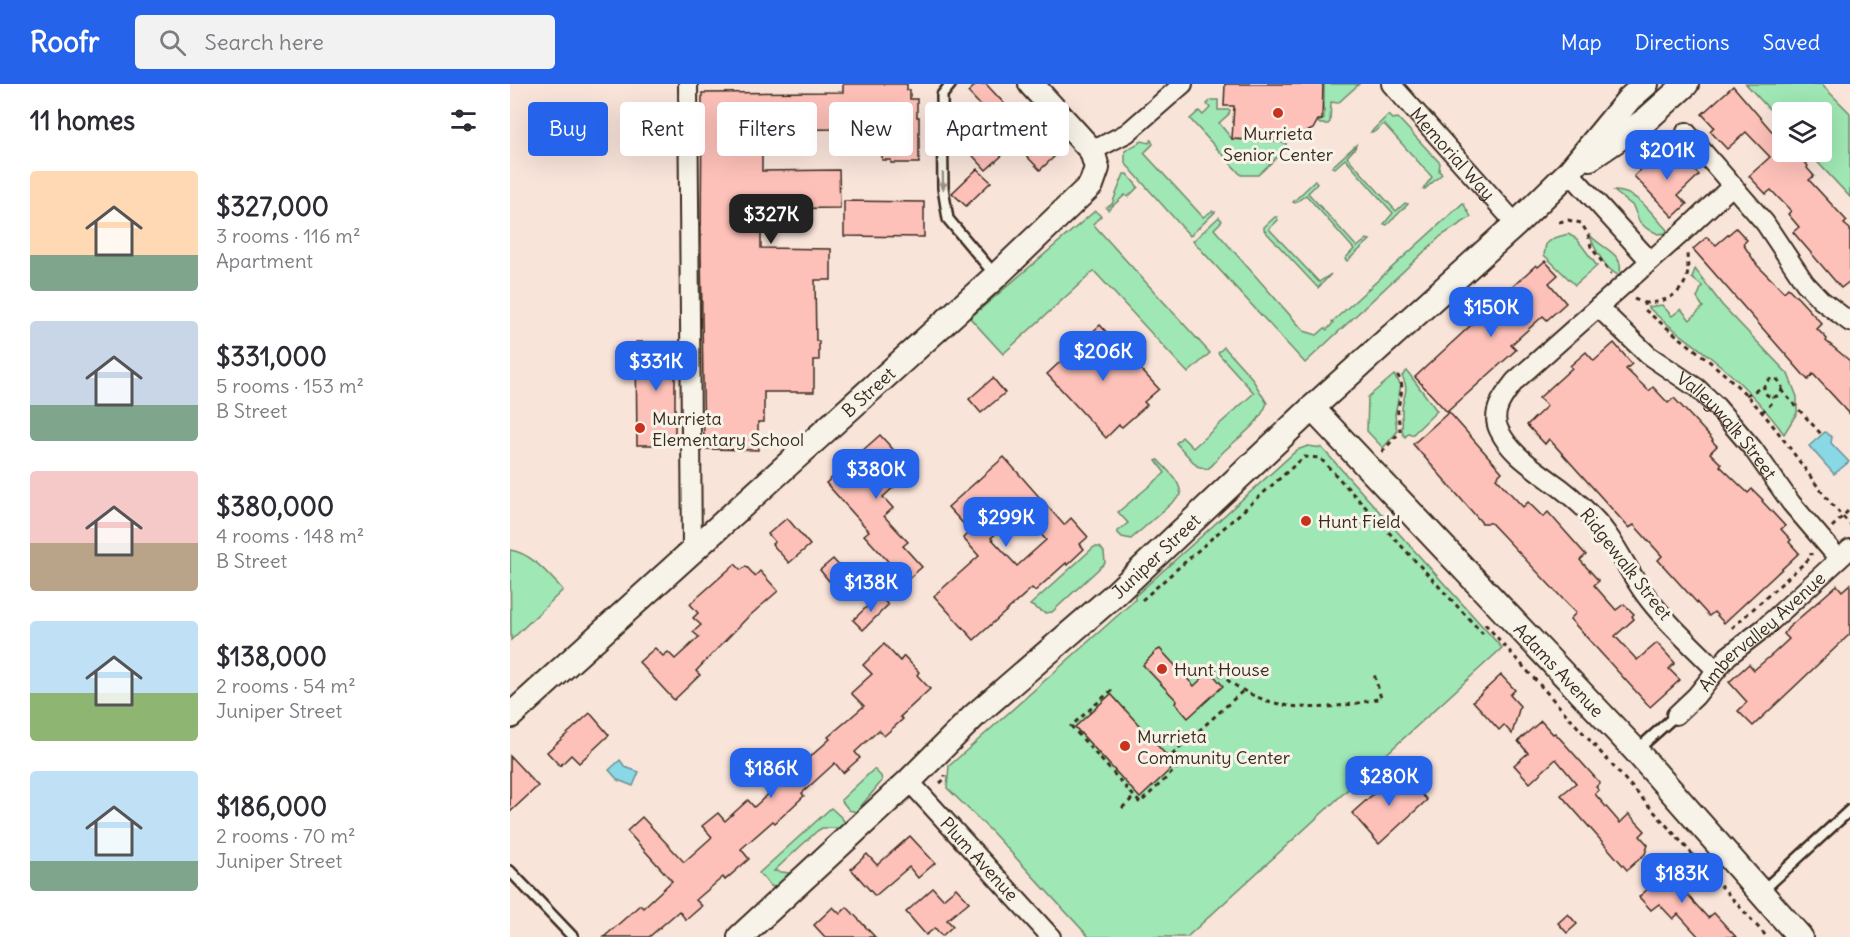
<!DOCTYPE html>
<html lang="en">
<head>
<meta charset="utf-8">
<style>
  :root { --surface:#fff; --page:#f2f2f3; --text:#2b2b33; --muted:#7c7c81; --accent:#2563eb }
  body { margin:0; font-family:Delius,sans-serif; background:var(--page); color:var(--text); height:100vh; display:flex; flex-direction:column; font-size:22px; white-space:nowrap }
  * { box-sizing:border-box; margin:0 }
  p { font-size:20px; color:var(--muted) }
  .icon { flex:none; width:33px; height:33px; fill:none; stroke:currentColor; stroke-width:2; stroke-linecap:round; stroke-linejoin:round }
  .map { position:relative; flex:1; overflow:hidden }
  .drawer { display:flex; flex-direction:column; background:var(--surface); width:510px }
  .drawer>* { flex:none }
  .guide { position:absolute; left:18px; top:18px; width:570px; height:54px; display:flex; gap:12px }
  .buttons { position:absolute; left:1262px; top:18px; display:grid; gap:12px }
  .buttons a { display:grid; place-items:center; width:60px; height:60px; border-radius:6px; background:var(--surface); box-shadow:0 6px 24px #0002; font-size:30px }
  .price { position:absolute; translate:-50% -51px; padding:0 14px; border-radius:12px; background:var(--accent); color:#fff; font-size:20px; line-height:39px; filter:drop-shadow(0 2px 3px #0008) }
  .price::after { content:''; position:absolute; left:50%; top:36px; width:18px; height:14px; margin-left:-9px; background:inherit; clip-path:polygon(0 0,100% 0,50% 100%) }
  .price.on { background:#222; color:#fff }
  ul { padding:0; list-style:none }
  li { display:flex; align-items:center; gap:18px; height:150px; padding:0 30px }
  li span { display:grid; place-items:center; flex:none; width:168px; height:120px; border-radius:6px; color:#555 }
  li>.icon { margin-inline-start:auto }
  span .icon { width:72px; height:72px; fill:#fffc; stroke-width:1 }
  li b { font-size:26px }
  h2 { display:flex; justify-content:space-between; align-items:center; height:72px; padding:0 30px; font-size:26px }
  .pill { padding:0 21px; border-radius:6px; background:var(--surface); box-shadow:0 6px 24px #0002; font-size:21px; line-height:54px }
  .pill.on { background:var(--accent); color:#fff }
  header { display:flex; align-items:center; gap:36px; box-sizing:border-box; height:84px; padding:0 30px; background:var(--accent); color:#fff }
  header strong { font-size:28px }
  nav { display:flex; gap:33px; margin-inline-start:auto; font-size:21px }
  .search { width:420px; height:54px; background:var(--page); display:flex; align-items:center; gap:15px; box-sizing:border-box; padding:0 21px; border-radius:6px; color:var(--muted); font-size:22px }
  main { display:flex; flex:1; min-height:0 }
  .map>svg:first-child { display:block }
  .green { fill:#9fe7b4; stroke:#6d8869; stroke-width:1.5 }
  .water { fill:#89d8e5; stroke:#6a9295; stroke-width:1.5 }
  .building { fill:#fdc1b9; stroke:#3b2a1e; stroke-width:1.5; fill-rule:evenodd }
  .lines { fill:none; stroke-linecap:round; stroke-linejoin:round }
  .service-casing { stroke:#3b2a1e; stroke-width:14 }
  .minor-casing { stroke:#3b2a1e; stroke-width:22 }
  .tertiary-casing { stroke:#3b2a1e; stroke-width:28 }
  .path { stroke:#3b2a1e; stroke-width:3; stroke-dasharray:4.5 4.5; stroke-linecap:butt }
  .service { stroke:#f7f3e8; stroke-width:9 }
  .minor { stroke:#f7f3e8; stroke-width:18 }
  .tertiary { stroke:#f7f3e8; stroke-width:24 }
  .oneway { fill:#998e83 }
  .poi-dot { fill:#c8321e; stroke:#f7f3e8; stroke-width:2 }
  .labels { text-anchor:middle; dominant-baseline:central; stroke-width:6; stroke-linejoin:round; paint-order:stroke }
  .poi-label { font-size:18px; fill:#3b2a1e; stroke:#f7f3e8; text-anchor:start }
  .street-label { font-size:18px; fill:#3b2a1e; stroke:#f7f3e8 }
</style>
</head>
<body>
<header>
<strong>Roofr</strong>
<div class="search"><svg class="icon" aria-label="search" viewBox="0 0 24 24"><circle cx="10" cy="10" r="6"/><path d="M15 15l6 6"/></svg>Search here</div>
<nav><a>Map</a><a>Directions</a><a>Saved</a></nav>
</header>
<main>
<section class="drawer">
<h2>11 homes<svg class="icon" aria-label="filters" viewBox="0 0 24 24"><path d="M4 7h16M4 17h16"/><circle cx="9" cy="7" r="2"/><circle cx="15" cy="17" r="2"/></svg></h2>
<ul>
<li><span style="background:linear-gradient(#ffd9b3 70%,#7fa58c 0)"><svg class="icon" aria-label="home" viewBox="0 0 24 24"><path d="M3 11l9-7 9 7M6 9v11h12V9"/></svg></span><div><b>$327,000</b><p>3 rooms · 116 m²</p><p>Apartment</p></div></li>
<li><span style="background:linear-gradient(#c9d6e8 70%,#7fa58c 0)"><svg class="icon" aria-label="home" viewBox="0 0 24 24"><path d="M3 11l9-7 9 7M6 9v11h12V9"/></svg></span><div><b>$331,000</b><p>5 rooms · 153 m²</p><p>B Street</p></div></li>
<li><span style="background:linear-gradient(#f6c9c9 60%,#b9a48a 0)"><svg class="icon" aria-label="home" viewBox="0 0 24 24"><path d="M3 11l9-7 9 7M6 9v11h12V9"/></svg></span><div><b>$380,000</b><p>4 rooms · 148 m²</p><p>B Street</p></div></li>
<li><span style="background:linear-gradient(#bfe0f5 60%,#8fb573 0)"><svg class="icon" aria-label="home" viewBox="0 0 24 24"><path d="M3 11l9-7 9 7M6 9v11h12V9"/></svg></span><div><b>$138,000</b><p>2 rooms · 54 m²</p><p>Juniper Street</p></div></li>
<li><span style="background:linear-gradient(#bfe0f5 75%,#7fa58c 0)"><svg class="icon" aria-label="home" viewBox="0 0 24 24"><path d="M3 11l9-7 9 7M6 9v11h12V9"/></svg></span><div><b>$186,000</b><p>2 rooms · 70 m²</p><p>Juniper Street</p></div></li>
</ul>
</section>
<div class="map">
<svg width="1340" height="853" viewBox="0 0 1340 853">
  <rect width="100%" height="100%" fill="#f9e4da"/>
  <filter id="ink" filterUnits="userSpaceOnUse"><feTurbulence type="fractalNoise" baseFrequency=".0167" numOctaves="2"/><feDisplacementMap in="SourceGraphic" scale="12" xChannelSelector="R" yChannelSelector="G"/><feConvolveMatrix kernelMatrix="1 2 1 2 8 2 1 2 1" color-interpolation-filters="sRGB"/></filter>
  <g filter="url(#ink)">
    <g class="green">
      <path d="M814 0H849L828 19 821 18 820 38 818 40H810L808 38 814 35Z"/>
      <path d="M1236 0H1311L1340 29V113L1298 68H1311V28H1272V39Z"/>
      <path d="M701 16H708V26H720L719 30 709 39 722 55 776 59V65L748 91H731L680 35 689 27 693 31 700 24 697 20Z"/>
      <path d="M878 31 882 35 888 34 930 79 929 87 932 90 915 105H913L922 93 874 40 864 48H861Z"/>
      <path d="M641 56 643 60 634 69 693 133 702 127 705 128 680 152 615 79V67L632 57 639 59Z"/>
      <path d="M846 61 845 64 837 73 886 127 895 119 898 120 877 141 874 140 883 129 835 75 825 84 822 83Z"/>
      <path d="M614 90H617L628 103 618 113 615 111 598 126 596 124 602 120Z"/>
      <path d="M805 97 807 100 798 109 847 163 857 155 860 156 837 177 835 175 844 165 796 111 785 119 783 118Z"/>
      <path d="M1104 107C1128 107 1142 130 1157 146L1156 149 1148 150 1136 144 1129 137 1123 122Z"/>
      <path d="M953 119 961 133 931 152 795 279 683 157 709 133 712 137 704 145 794 247 807 251 815 244 817 246 823 239 822 238Z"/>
      <path d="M585 127 591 132 583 140 700 269 678 289 584 187 493 270 460 234Z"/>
      <path d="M765 133H767L768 136 759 145 809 198 821 190 808 204 754 146V143Z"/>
      <path d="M1058 150 1067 155 1087 182 1065 201 1034 171 1036 160 1044 154Z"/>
      <path d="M1080 151C1090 164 1117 170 1109 191 1097 188 1083 163 1080 151Z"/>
      <path d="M1185 185 1212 221 1278 290 1287 313V329L1274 350C1253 321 1228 295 1200 273 1179 256 1157 242 1138 223L1152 221 1162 232 1171 225 1180 236 1193 223 1187 214 1192 202 1182 194Z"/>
      <path d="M714 263 741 293 757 319C749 341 729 353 713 368 707 374 705 381 697 385L687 382 666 359 672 353 683 364 744 309 708 269Z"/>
      <path d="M897 287 927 327 902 351 899 349 895 353 892 348C893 341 892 336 892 329 891 313 901 309 892 292Z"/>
      <path d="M884 291 891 301 885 330 887 348 873 364 857 347 858 313Z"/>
      <path d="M798 362 812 364 992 564 677 853H579L483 749 437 704 439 682 625 516V512L787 366Z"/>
      <path d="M648 376C657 386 670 396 671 411L621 455 612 453 607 448 618 439 608 428 655 389 646 377Z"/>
      <path d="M584 463H590L594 468 595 479 542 528 535 529 520 521Z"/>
      <path d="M0 466C22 469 39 491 53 506L1 556Z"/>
      <path d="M364 685 371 692 372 697 346 728 339 726 331 716Z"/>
      <path d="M321 724 332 734 335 739 331 744H312L307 747 264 787 279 789V791L266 804 261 802 249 789Z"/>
    </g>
    <g class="water">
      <path d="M1315 348 1322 353 1321 359 1339 378 1324 390 1299 362Z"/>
      <path d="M110 676 115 683 129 688 123 702 108 696 99 686Z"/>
    </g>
    <g class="building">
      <path d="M333 0H397V6H400V15H407V33H409V79H381V76H372V51H369V37L329 38 330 45 252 46V87L329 86 330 124 251 125V164L321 165V196H305L306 257H309V276H304V308H254V338H248V366L194 365 191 166 192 9 333 8Z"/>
      <path d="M467 0H476L544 73 530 86 505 60 476 86 441 48 471 22 458 8Z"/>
      <path d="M715 0H813L812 36H808L803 45 792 50 765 48V57L722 55 724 22H714Z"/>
      <path d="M1223 2 1272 59V68H1281L1287 74 1289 73 1298 82 1297 84 1304 92 1299 96 1337 137 1334 140 1340 145V197L1331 204 1283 148 1289 143 1278 130 1281 127 1261 106 1256 110 1239 92 1260 73 1236 48 1217 65 1200 47 1204 43 1192 30Z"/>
      <path d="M1156 68 1164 77 1171 71 1189 91 1168 111 1177 120 1163 133 1124 92 1146 72 1148 74Z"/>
      <path d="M467 85 481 98 456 122 442 109Z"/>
      <path d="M334 117 414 118V153L334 152Z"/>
      <path d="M1226 144 1237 156 1233 160 1247 181 1274 208 1278 204 1289 215 1312 240 1307 245 1317 255 1316 257 1340 277V330L1303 290 1298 296 1183 165 1197 153 1206 161Z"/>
      <path d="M1035 177 1048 191 1039 199 1056 219 1037 236 1033 232 1001 261 1006 266 937 328 905 293 1026 181 1028 183Z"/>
      <path d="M590 241 649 305 634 318 637 321 612 343 609 341 596 354 537 290Z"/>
      <path d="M126 258H169V277H165V361H127Z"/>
      <path d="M1104 259 1122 280 1116 285 1139 307 1143 303 1158 319 1164 314 1203 356 1202 357 1207 362 1200 369 1211 380 1210 382 1238 409 1242 405 1253 416 1252 417 1275 442 1271 445 1281 456 1279 458 1289 469 1214 539 1204 528 1199 532 1148 476 1152 472 1124 441 1119 444 1039 355 1035 360 1017 341 1037 322 1029 314 1062 284 1060 282 1076 268 1084 277Z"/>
      <path d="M483 294 495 309 471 329 459 315Z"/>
      <path d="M939 328 992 388 986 394 1013 423 1018 418 1033 433 1038 428 1076 471 1070 476 1089 497 1084 501 1106 526 1114 520 1124 530 1122 532 1124 535 1105 552 1127 576 1147 559 1165 579 1159 585 1170 596 1140 623 1060 535 1066 529 981 439H972L903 360Z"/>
      <path d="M370 351 402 386 373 413 383 424 374 432 398 458 393 462 412 483 396 497 354 451 359 447 316 399Z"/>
      <path d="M494 373 554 441 561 434 578 453 570 460 574 465 557 481 556 479 525 507 522 504 464 556 424 512 469 472 453 454 460 447 438 423ZM510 427 536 456 507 482 481 454Z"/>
      <path d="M277 434 300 461 279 479 262 460 265 458 258 450Z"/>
      <path d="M323 475 332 485 319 497 310 486Z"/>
      <path d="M225 480 231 486 236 482 245 492 250 487 268 507 236 535 186 587 190 591 164 616 129 578 145 564 153 572 158 568 165 575 189 553 183 548 191 541 183 534 188 529 180 520Z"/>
      <path d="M1340 500V550L1243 642 1228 627 1237 618 1219 598 1239 580 1244 586 1264 569 1279 555 1274 550 1278 544 1327 501 1332 507Z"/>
      <path d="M369 511 378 521 353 546 343 536Z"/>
      <path d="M374 560 390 577 394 572 409 588 407 591 420 605 390 633 393 635 374 652 369 646 345 668 350 674 333 689 325 679 292 709 294 712 265 739 263 737 231 765 239 775 215 796 213 793 186 816 192 822 176 836 169 827 139 853H94L130 821 133 824 162 797 117 747 132 733 174 778 202 753 192 742 208 729 215 737 238 716 244 723 320 655 318 653 354 622 341 609 362 590 353 581Z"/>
      <path d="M650 565 684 602 700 587 713 602 678 634 665 619 667 617 633 581 646 567Z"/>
      <path d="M991 591 1005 606 1000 611 1010 622 1002 650 994 641 989 646 963 617Z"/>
      <path d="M601 610 665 681 630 714 565 643Z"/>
      <path d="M80 629 99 651 69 679 61 671 50 682 37 668Z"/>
      <path d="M1031 637 1043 650 1045 649 1090 699 1086 703 1089 706 1085 710 1110 739 1119 730 1135 747 1130 752 1138 761 1135 770 1117 786 1051 711 1066 699 1046 675 1020 699 1004 681 1018 669 1008 657Z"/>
      <path d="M0 672 28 702 0 728Z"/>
      <path d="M890 686 917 716 869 760 842 729Z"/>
      <path d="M400 752 425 779 408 794 399 783 365 812 341 785 357 770 367 781Z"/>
      <path d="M1160 776 1175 792 1171 796 1175 800 1171 804 1198 834 1204 829 1226 853H1189L1168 830 1163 835 1149 820 1141 826 1129 813 1151 793 1147 788Z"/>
      <path d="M423 804 433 815 446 804 459 818 437 836 443 842 432 852 425 844 416 851 396 828Z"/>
      <path d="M323 823 330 830 337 823 365 853H315L304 841Z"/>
      <path d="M1058 830 1067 840 1057 849 1048 839Z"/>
    </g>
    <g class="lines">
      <defs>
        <g id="service">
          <path d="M441 0 432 11 433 104 438 135 486 192"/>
          <path d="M1127 666 1166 631"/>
          <path d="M0 787 63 853"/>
          <path d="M1251 808 1340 726"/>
        </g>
        <g id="minor">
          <path d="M178 0 182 466"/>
          <path id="s1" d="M881 0 1006 140"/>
          <path d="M1176 48 1255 139 1295 199 1311 216 1340 238"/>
          <path d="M582 67 617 49 673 0"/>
          <path d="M1059 88 1140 177"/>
          <path id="s2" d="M1088 223 1138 271 1187 304 1206 322 1243 365 1281 419 1329 475"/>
          <path d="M1206 586C1182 561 1154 537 1134 509 1116 484 1104 454 1083 433 1070 420 1056 407 1041 397 1021 382 1000 369 989 346 980 328 994 311 1005 297L1173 148 1223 101"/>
          <path id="s3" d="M1166 631 1186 612 1218 572 1254 544 1340 465"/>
          <path id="s4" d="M399 697 541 853"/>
        </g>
        <g id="tertiary">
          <path d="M1080 74 1136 36 1176 0"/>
          <path id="s5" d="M802 324 1126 667 1290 853"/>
          <path id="s6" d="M0 632 486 192 581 101 587 84 582 67 521 0"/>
          <path id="s7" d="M230 853 399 697 464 632 603 512 802 324 1006 140 1059 88 1119 15 1136 0"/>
        </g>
      </defs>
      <use href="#service" class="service-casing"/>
      <use href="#minor" class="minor-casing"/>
      <use href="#tertiary" class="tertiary-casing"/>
      <g class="path">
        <path d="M1049 138 1058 136 1071 139 1078 150 1081 163 1101 190"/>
        <path d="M1124 215 1134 219 1135 226C1171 256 1211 283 1243 318 1279 357 1303 403 1340 440"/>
        <path d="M1134 219C1152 219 1172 212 1177 192 1179 185 1177 176 1177 168"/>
        <circle cx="1263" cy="304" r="9"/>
        <path d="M1271 306 1312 351"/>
        <path d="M1236 311 1253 303"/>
        <path d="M1252 328 1261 320 1263 313"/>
        <path d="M872 368 890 348C890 340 887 331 888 324 891 308 896 301 885 288"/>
        <path d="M1322 443 1340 425"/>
        <path d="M632 516 794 373 810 374 973 550"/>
        <path d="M975 540 1257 853"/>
        <path d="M1222 544 1301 473V469"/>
        <path d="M703 584C753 631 809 629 871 614L864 590"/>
        <path d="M602 606 561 642 630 719 672 679 664 669"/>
        <path d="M662 671 734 606"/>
        <path d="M430 699 435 695V691"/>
        <path d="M612 724 624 713"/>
      </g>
      <use href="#service" class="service"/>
      <use href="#minor" class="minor"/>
      <use href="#tertiary" class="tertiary"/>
    </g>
    <defs><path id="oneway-solid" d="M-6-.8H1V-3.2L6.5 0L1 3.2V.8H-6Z" transform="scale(1.5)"/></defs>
    <use class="oneway" href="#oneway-solid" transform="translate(433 97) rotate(89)"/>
  </g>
  <g class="poi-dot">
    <circle cx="768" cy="29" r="6"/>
    <circle cx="130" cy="344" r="6"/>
    <circle cx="796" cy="437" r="6"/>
    <circle cx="652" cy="585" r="6"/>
    <circle cx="615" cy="662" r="6"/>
  </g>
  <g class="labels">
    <g class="poi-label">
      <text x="768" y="49" text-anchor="middle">Murrieta<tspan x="768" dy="21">Senior Center</tspan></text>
      <text x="142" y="334">Murrieta<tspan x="142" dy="21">Elementary School</tspan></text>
      <text x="808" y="437">Hunt Field</text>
      <text x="664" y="585">Hunt House</text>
      <text x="627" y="652">Murrieta<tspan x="627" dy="21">Community Center</tspan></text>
    </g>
    <g class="street-label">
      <text stroke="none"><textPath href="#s1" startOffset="93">Memorial Way</textPath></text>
      <text stroke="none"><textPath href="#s6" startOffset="483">B Street</textPath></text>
      <text stroke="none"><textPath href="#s2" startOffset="176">Valleywalk Street</textPath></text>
      <text stroke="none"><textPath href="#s7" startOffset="564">Juniper Street</textPath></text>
      <text transform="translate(1116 480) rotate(52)">Ridgewalk Street</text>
      <text stroke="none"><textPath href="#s3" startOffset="120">Ambervalley Avenue</textPath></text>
      <text stroke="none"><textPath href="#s5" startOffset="360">Adams Avenue</textPath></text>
      <text stroke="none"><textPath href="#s4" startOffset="105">Plum Avenue</textPath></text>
    </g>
  </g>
</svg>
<div class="buttons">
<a><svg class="icon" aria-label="layers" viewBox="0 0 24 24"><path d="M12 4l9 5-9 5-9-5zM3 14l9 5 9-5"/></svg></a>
</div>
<b class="price" style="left:1157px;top:97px">$201K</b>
<b class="price on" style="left:261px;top:161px">$327K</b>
<b class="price" style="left:981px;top:254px">$150K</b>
<b class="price" style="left:593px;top:298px">$206K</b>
<b class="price" style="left:146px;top:308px">$331K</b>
<b class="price" style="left:366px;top:416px">$380K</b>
<b class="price" style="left:496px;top:464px">$299K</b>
<b class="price" style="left:361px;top:529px">$138K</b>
<b class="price" style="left:261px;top:715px">$186K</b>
<b class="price" style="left:879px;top:723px">$280K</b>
<b class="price" style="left:1172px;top:820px">$183K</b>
<div class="guide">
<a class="pill on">Buy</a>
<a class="pill">Rent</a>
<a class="pill">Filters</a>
<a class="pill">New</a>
<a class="pill">Apartment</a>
</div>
</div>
</main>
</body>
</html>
